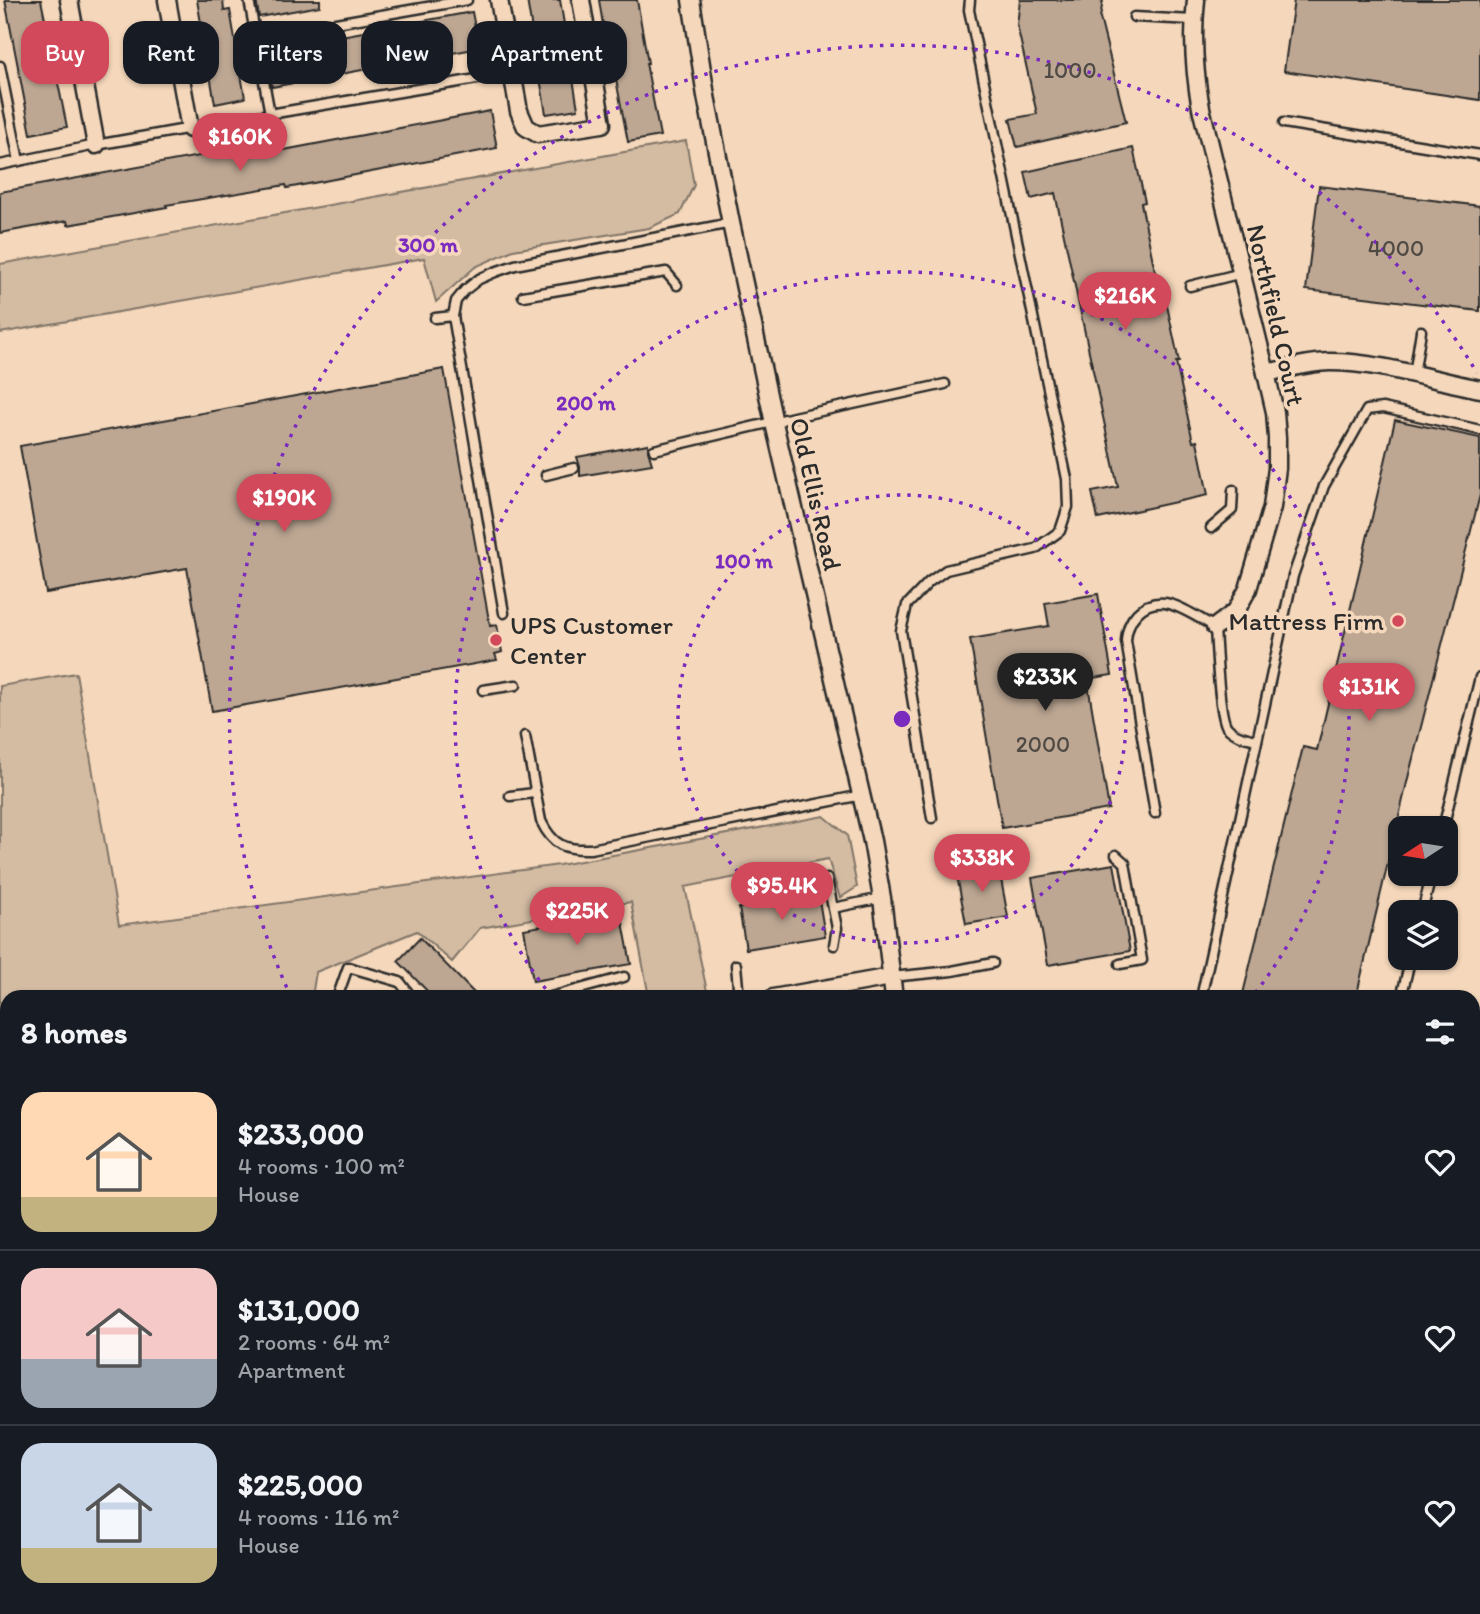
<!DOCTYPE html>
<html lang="en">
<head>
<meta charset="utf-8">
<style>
  :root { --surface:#171b24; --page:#20242c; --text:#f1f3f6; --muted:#9ea1a6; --line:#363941; --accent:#d1495b }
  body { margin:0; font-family:Itim,sans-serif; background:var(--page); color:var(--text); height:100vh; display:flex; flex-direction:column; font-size:26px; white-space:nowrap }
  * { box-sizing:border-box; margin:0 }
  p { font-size:23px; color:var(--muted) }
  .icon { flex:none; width:38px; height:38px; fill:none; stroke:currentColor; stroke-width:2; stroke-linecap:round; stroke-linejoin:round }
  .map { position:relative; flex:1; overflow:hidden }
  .details { position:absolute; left:0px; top:990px; width:1480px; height:625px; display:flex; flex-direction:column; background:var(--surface); border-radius:21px 21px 0 0; box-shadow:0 2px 5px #0004 }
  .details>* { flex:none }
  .top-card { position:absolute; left:21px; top:21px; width:700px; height:63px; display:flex; gap:14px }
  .needle { width:46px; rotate:258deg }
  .buttons { position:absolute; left:1388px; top:816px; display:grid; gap:14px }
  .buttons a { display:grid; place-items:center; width:70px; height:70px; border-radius:14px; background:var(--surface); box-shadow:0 2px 5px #0004; font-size:35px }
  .price { position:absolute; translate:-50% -60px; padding:0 16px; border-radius:24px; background:var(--accent); color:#fff; font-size:23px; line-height:46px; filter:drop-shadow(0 2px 4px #0008) }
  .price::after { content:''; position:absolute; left:50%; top:42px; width:21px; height:16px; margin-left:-10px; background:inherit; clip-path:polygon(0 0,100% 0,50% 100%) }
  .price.on { background:#222; color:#fff }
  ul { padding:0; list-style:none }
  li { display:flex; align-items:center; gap:21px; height:175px; padding:0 21px }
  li+li { border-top:2px solid var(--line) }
  li span { display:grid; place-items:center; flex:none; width:196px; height:140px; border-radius:21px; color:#555 }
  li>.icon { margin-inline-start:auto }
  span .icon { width:84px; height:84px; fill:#fffc; stroke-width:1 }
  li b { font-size:30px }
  h2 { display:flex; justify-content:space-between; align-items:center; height:84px; padding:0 21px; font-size:30px }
  .tag { padding:0 24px; border-radius:21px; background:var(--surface); box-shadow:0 2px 5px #0004; font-size:24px; line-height:63px }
  .tag.on { background:var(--accent); color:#fff }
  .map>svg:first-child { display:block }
  .green { fill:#d4bca3; stroke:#807467; stroke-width:2 }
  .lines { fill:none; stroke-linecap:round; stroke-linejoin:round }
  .stream { stroke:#756b60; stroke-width:4.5 }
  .building { fill:#bda793; stroke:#2b2b2b; stroke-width:2 }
  .lane-casing { stroke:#2b2b2b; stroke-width:13 }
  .street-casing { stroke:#2b2b2b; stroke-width:21 }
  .lane { stroke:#f5d8bb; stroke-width:8 }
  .street { stroke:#f5d8bb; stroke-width:16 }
  .ring { fill:none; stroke:#7b2cbf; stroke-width:3.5; stroke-dasharray:3.5 7 }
  .poi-dot { fill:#d1495b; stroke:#f5d8bb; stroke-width:2.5 }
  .labels { text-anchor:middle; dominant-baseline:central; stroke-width:7; stroke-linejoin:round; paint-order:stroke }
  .number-label { font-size:23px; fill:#504a45 }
  .street-label { font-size:26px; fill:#2b2b2b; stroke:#f5d8bb }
  .poi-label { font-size:26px; fill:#2b2b2b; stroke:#f5d8bb; text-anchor:end }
  .centre { fill:#7b2cbf; stroke:#f5d8bb; stroke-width:3.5 }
  .ring-label { font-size:21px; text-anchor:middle; font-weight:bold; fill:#7b2cbf; stroke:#f5d8bb; stroke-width:7; stroke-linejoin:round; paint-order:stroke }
</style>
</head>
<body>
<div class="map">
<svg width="1480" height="1614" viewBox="0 0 1480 1614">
  <rect width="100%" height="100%" fill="#f5d8bb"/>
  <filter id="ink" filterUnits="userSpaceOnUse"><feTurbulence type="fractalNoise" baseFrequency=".0143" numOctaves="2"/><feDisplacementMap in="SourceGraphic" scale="14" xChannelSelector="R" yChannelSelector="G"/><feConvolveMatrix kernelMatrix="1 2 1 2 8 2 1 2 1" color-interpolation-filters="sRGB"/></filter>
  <g filter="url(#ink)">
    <g class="green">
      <path d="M686 141 694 185 680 214 649 228 513 250 475 267 436 302 424 258 0 333V264Z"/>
      <path d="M76 673 119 925 559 865 824 816 847 835 857 887 840 898 828 859 685 887 708 996 702 997H649L631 902 480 928 452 962 417 931 316 972 312 997 7 998V1383H0V686Z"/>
      <path d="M1480 1364V1614H1283L1288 1608H1474V1374Z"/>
      <path d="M7 1522V1608H123L112 1614H0V1523Z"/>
    </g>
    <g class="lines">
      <g class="stream">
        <path d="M0 1295 7 1298"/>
        <path d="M1474 1519 1480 1506"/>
        <path d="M24 1614 31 1608"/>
        <path d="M1424 1614 1427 1608"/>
      </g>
    </g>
    <g class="building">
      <path d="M5 0H41L67 127 31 134Z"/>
      <path d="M197 0H223L224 11 230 10 245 98 215 104Z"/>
      <path d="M256 0H320V6L259 17Z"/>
      <path d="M527 0H560L578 109 546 114Z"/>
      <path d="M599 0H637L648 63H646L660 136 628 142 614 69H610Z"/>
      <path d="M1020 0H1103L1100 18 1126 122 1017 147 1010 119 1037 114 1017 25Z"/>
      <path d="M1294 0H1480V100L1284 71Z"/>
      <path d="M472 12 479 48 272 87 265 50Z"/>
      <path d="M490 111 497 148 287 188 286 185 166 205 167 207 68 225 67 221 0 233V192L271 143 273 152Z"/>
      <path d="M1133 148 1145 202 1141 203 1157 281 1162 282 1179 362H1176L1193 442 1197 441 1208 495 1098 519 1092 492 1118 487 1055 193 1031 199 1025 172Z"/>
      <path d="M1319 186 1480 206V311L1306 290Z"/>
      <path d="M444 369 490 626 497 625 502 652 495 654 497 660 212 711 187 568 46 593 20 446Z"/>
      <path d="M1395 420 1480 438V495L1409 774 1356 998H1242L1303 747 1317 750Z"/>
      <path d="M648 444V451L652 464 580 476V467L577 457Z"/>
      <path d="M1098 594 1112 675 1087 679 1109 809 1002 828 970 639 1049 626 1045 603Z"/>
      <path d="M998 863 1008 917 966 924 956 870Z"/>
      <path d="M1114 864 1130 951 1048 965 1032 878Z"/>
      <path d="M818 894 825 936 746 949 739 908Z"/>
      <path d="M621 912 631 964 533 981 524 929Z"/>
      <path d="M420 938 479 998H434L398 961Z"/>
    </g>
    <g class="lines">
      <defs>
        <g id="lane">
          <path d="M249 0 270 114 512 73"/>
          <path d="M1134 17 1193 20"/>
          <path d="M256 37 467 0"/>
          <path d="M0 66 19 161"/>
          <path d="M1284 123 1480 155"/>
          <path d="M0 165 96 145 270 114"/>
          <path d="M1190 286 1242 273"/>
          <path d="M523 296 666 272 677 285"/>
          <path d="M435 318 453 316"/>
          <path d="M1414 375 1421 331"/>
          <path d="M654 450 798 416 945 384"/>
          <path d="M546 475 574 468"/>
          <path d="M1211 528 1232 510 1233 490"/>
          <path d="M504 613 453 316 456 301 465 290 479 279 495 272 515 265 731 223"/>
          <path d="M483 690 516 685"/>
          <path d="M525 736 541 821C553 846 565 850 591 849L862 795"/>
          <path d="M510 796 534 793"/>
          <path d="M1155 813 1126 641C1127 620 1141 601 1165 603 1182 606 1200 619 1215 627 1216 645 1219 717 1227 727 1235 736 1247 738 1257 740"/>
          <path d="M932 818 901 631 907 605 929 582 946 570 1035 549 1060 531 1068 507 1067 479 969 10 970 0"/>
          <path d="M1443 828 1480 677"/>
          <path d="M1116 855 1125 863 1142 960 1120 964"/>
          <path d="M827 879 837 928 834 945"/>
          <path d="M833 908 882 898"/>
          <path d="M1422 912 1432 873"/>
          <path d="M736 965 739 998"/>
          <path d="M891 977 952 971 993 963"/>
          <path d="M337 998 348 967 400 982 412 998"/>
          <path d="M547 998 624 977"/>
          <path d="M1201 998 1293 576 1324 486 1367 410 1383 408 1480 430"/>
          <path d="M1401 998 1411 957"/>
          <path d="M1474 1130 1480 1132"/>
          <path d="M0 1512 7 1511"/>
          <path d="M325 1608 326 1614"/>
          <path d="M359 1608 360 1614"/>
          <path d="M430 1608 435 1614"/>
          <path d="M535 1608 541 1614"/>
          <path d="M909 1608 911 1614"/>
          <path d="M163 1614 166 1608"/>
          <path d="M242 1614 246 1608"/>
        </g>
        <g id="street">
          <path d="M69 0 96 145"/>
          <path d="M167 0 190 129"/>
          <path d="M499 0 519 111 526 127 538 134 602 124 581 0"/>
          <path d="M691 0 706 96 731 223 774 423 872 841 882 898 894 998"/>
          <path d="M1196 0C1192 37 1194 71 1201 108L1266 373 1275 412 1277 438V468L1272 507 1248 589 1236 611 1215 627"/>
          <path d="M1266 373C1287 369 1309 362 1330 362 1381 362 1431 380 1480 389"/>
          <path d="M773 998 891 977"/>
        </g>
      </defs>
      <use href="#lane" class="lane-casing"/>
      <use href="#street" class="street-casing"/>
      <use href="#lane" class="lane"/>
      <use href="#street" class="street"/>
    </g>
  </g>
  <g class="ring">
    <circle cx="902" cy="719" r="224"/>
    <path d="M552 997A447 447 0 1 1 1252 997"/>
    <path d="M291 997A671 671 0 0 1 1477 373"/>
  </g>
  <g class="poi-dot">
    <circle cx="1398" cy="621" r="7"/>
    <circle cx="496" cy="640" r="7"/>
  </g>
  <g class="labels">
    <g class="number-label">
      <text x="1070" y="70">1000</text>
      <text x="1396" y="248">4000</text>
      <text x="1043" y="744">2000</text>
    </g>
    <g class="street-label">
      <text transform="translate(1276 315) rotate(77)">Northfield Court</text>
      <text transform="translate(816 494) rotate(77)">Old Ellis Road</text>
    </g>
    <g class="poi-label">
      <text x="1384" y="621">Mattress Firm</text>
      <text x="510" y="625" text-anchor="start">UPS Customer<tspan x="510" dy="30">Center</tspan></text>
    </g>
  </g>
  <circle cx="902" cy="719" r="10" class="centre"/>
  <g class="ring-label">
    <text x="428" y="252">300 m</text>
    <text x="586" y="410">200 m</text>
    <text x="744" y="568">100 m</text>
  </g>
</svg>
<div class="buttons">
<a><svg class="needle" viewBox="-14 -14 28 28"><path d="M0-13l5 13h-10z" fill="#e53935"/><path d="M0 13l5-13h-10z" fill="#9ea1a6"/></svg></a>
<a><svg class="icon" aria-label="layers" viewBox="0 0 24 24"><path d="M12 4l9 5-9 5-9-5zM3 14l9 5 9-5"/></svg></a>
</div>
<b class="price" style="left:240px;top:173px">$160K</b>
<b class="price" style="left:1125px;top:332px">$216K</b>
<b class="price" style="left:284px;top:534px">$190K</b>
<b class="price on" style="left:1045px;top:713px">$233K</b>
<b class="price" style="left:1369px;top:723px">$131K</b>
<b class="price" style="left:982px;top:894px">$338K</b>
<b class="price" style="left:782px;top:922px">$95.4K</b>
<b class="price" style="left:577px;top:947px">$225K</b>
<div class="top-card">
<a class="tag on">Buy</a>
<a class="tag">Rent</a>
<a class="tag">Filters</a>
<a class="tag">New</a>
<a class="tag">Apartment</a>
</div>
<section class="details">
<h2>8 homes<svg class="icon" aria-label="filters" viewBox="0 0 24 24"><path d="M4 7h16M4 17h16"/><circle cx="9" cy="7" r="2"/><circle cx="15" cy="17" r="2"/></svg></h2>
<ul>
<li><span style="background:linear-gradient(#ffd9b3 75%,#c2b280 0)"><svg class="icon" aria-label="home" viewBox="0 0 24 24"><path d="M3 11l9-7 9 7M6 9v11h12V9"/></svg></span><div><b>$233,000</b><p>4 rooms · 100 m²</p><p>House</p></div><svg class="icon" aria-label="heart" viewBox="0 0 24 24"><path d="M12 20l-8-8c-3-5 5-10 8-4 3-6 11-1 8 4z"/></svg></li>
<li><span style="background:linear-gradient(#f6c9c9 65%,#9aa5b1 0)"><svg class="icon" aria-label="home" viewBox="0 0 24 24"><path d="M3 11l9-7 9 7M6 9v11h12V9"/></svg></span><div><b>$131,000</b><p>2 rooms · 64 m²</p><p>Apartment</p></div><svg class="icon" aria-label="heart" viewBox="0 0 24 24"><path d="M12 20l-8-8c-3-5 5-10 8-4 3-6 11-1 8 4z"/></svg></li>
<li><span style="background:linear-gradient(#c9d6e8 75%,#c2b280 0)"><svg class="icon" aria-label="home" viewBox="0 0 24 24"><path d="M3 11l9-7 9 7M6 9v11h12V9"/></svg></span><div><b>$225,000</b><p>4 rooms · 116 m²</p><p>House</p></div><svg class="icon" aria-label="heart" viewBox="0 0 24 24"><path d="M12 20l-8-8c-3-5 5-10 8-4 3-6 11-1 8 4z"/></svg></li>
</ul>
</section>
</div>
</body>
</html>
